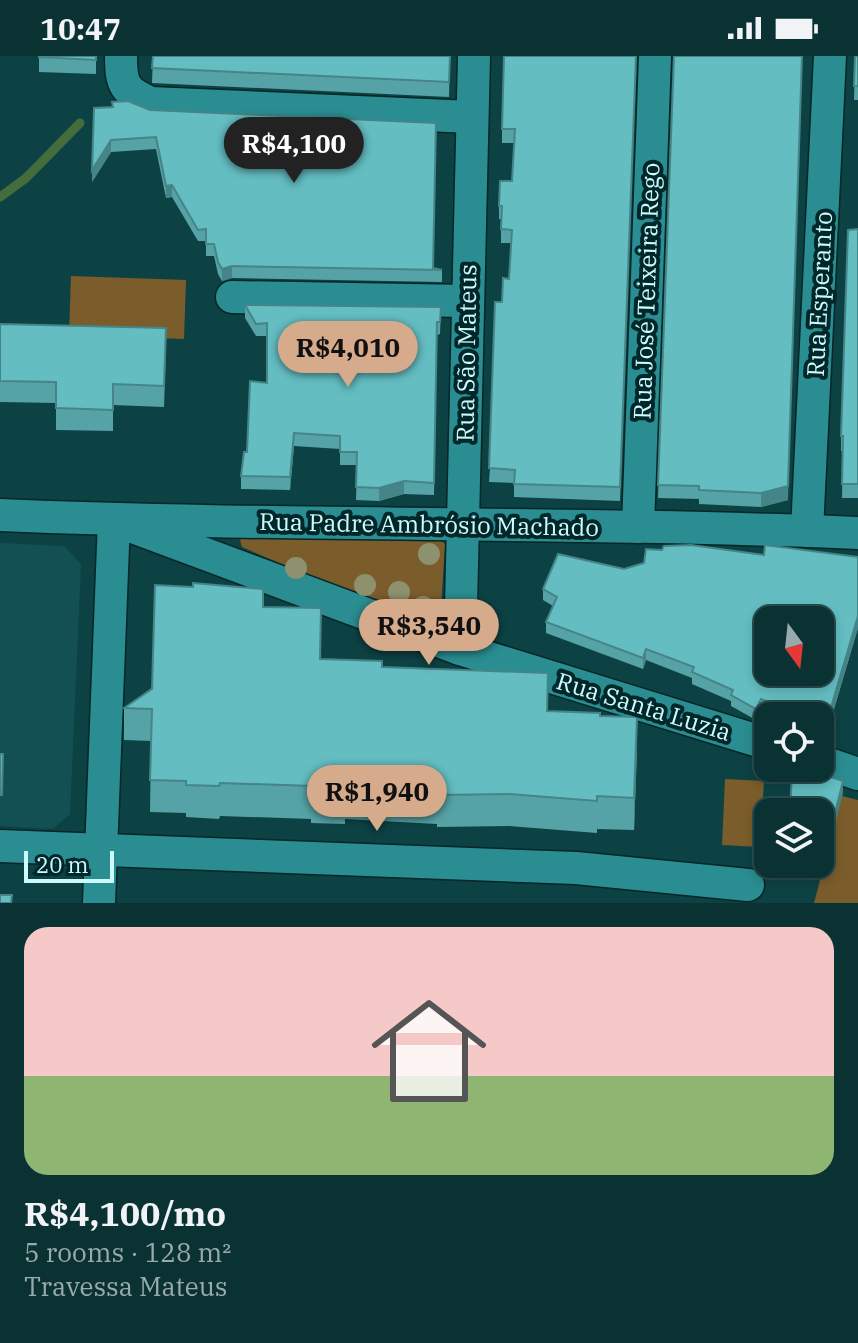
<!DOCTYPE html>
<html lang="en">
<head>
<meta charset="utf-8">
<style>
  :root { --surface:#0a3233; --page:#183e3f; --text:#f1f3f6; --muted:#99aaac; --line:#2a4d4e; --accent:#d6ab8b }
  body { margin:0; font-family:"IBM Plex Serif",serif; background:var(--page); color:var(--text); height:100vh; display:flex; flex-direction:column; font-size:30px; white-space:nowrap }
  * { box-sizing:border-box; margin:0 }
  p { font-size:26px; color:var(--muted) }
  .icon { flex:none; width:44px; height:44px; fill:none; stroke:currentColor; stroke-width:2; stroke-linecap:round; stroke-linejoin:round }
  .map { position:relative; height:847px; overflow:hidden }
  .details { display:flex; flex-direction:column; background:var(--surface); flex:1 }
  .details>* { flex:none }
  .needle { width:52px; rotate:165deg }
  .controls { position:absolute; left:754px; top:550px; display:grid; gap:16px }
  .controls a { display:grid; place-items:center; width:80px; height:80px; border-radius:16px; background:var(--surface); box-shadow:0 4px 12px #0003,0 0 0 2px var(--line); font-size:40px }
  .scale { position:absolute; left:24px; bottom:20px; width:90px; box-sizing:border-box; padding-left:8px; border:4px solid #cffafc; border-top:0; font-size:22px; line-height:28px; white-space:nowrap; color:#cffafc; -webkit-text-stroke:6px #002729; paint-order:stroke }
  .price { position:absolute; translate:-50% -68px; padding:0 18px; border-radius:28px; background:var(--accent); color:#111; font-size:26px; line-height:52px; filter:drop-shadow(0 2px 4px #0008) }
  .price::after { content:''; position:absolute; left:50%; top:48px; width:24px; height:18px; margin-left:-12px; background:inherit; clip-path:polygon(0 0,100% 0,50% 100%) }
  .price.selected { background:#222; color:#fff }
  ul { padding:0; list-style:none }
  li { display:grid; align-content:center; gap:16px; height:424px; padding:0 24px }
  li span { display:grid; place-items:center; height:248px; border-radius:24px; color:#555 }
  li>.icon { margin-inline-start:auto }
  span .icon { width:144px; height:144px; fill:#fffc; stroke-width:1 }
  li b { font-size:34px }
  .status { display:flex; justify-content:space-between; align-items:center; height:56px; padding:0 40px; background:var(--surface); direction:ltr }
  .status svg { height:22px; fill:currentColor }
  .map>svg:first-child { display:block }
  .built { fill:#135053 }
  .green { fill:#7a5d2b }
  .lines { fill:none; stroke-linecap:round; stroke-linejoin:round }
  .stream { stroke:#456c3c; stroke-width:9 }
  .street-casing { stroke:#072627; stroke-width:35 }
  .street { stroke:#2a8d91; stroke-width:32 }
  .tree { fill:#8e916e }
  .wall { fill:#55a3a6 }
  .shaded-wall { fill:#458487 }
  .building { fill:#63bdc1; stroke:#458487; stroke-width:2; fill-rule:evenodd }
  .labels { text-anchor:middle; dominant-baseline:central; stroke-width:8; stroke-linejoin:round; paint-order:stroke }
  .street-label { font-size:24px; fill:#cffafc; stroke:#002729 }
</style>
</head>
<body>
<div class="status"><b>10:47</b><svg viewBox="0 0 49 12"><path d="M0 12V9h3v3zM5 12V6h3v6zM10 12V3h3v9zM15 12V0h3v12zM26 1h20v11H26zM47 4h2v5h-2z"/></svg></div>
<div class="map">
<svg width="858" height="847" viewBox="0 0 858 847">
  <rect width="100%" height="100%" fill="#0d4244"/>
  <path class="built" d="M0 487 64 490 81 508 70 758 53 773 0 770Z"/>
  <g class="green">
    <path d="M71 220 186 224 184 283 69 279Z"/>
    <path d="M243 481H437L445 488 440 567 431 572 242 491 240 484Z"/>
    <path d="M725 723 764 725 760 791 722 789Z"/>
    <path d="M842 740 858 744V847H814Z"/>
  </g>
  <g class="lines">
    <path class="stream" d="M0 141 26 122 80 67"/>
    <defs>
      <g id="street">
        <path d="M121 0C121 29 124 35 151 47L472 61"/>
        <path d="M232 241 467 245"/>
        <path d="M0 459C286 471 572 465 858 477"/>
        <path d="M638 471 655 0"/>
        <path d="M807 475 830 0"/>
        <path d="M460 593 474 0"/>
        <path d="M820 705 858 718"/>
        <path d="M0 790 576 812 748 829"/>
        <path d="M99 847 114 464 460 593 768 688"/>
      </g>
    </defs>
    <use href="#street" class="street-casing"/>
    <use href="#street" class="street"/>
  </g>
  <g class="tree">
    <circle cx="429" cy="498" r="11"/>
    <circle cx="296" cy="512" r="11"/>
    <circle cx="365" cy="529" r="11"/>
    <circle cx="399" cy="536" r="11"/>
    <circle cx="423" cy="551" r="11"/>
  </g>
  <g class="wall">
    <path d="M39 0H96V18L39 16Z"/>
    <path d="M153 0H450L449 41 152 27Z"/>
    <path d="M636 0 620 445 514 441V427L489 426 502 246 509 223 511 187H501V163H499V150L512 125 514 87H502V73Z"/>
    <path d="M674 0 788 444 761 451 699 448V443L658 442Z"/>
    <path d="M855 0H858V44H854Z"/>
    <path d="M112 46 433 212 442 214V226L232 222 222 225 218 218 214 200H206V185H198L172 141 166 142 156 93 111 96 92 126 112 51Z"/>
    <path d="M858 173V442H842L843 395H841V380Z"/>
    <path d="M245 249 441 251 440 278 437 279 434 439 404 438 379 445 356 444 357 409H340V393L294 390 290 434 241 433V420L247 396 267 327V280H256L245 262Z"/>
    <path d="M0 268 166 294 164 351 113 349V375L56 374V347L0 346Z"/>
    <path d="M764 499 858 501V572L824 687 820 688V660H775L761 654 756 664 731 650V645L692 628V622L646 604 643 613 546 577V566L553 550 543 544V533L624 513Z"/>
    <path d="M263 551 321 603 382 611 548 655 600 660 637 694 634 774 597 773V777L509 770 437 771V768L345 763V768L311 767V763L220 760 219 763 186 761V757L150 756 151 685 124 684V652Z"/>
    <path d="M843 736 824 812 801 808H820V756Z"/>
  </g>
  <g class="shaded-wall">
    <path d="M802 0 788 444 761 451V437Z"/>
    <path d="M111 84V96L92 126V114Z"/>
    <path d="M172 129V141L166 142V130Z"/>
    <path d="M232 210V222L222 225V213Z"/>
    <path d="M294 377V390L290 434V421Z"/>
    <path d="M404 425V438L379 445V432Z"/>
    <path d="M858 560V572L824 687V675Z"/>
    <path d="M646 593V604L643 613V602Z"/>
    <path d="M761 643V654L756 664V653Z"/>
    <path d="M637 661V694L634 774V742Z"/>
    <path d="M843 725V736L824 812V801Z"/>
  </g>
  <g class="building">
    <path d="M39 0H96V4L39 1Z"/>
    <path d="M153 0H450L449 26 152 12Z"/>
    <path d="M504 0H636L620 431 514 428 515 414 489 412 495 246H502L503 222 509 223 512 174 501 173 502 150H499L500 125H512L515 73H502Z"/>
    <path d="M674 0H802L788 430 761 437 699 434V430L658 429Z"/>
    <path d="M855 0H858V30H854Z"/>
    <path d="M128 45 150 54 436 67 433 212 442 214 232 210 222 213 218 206 214 188H206V173L198 174 172 129 166 130 156 81 111 84 92 114 94 52 113 51 112 46Z"/>
    <path d="M858 173V428H842L843 380H841L848 174Z"/>
    <path d="M245 249 441 251 440 266H437L434 427 404 425 379 432 356 431 357 396H340V380L294 377 290 421 241 420 244 396H247L250 325 267 327V267L256 268Z"/>
    <path d="M0 268 166 272 164 330 113 328V354L56 352V326L0 325Z"/>
    <path d="M691 489 764 499 765 489 858 501V560L824 675 820 676V660H803L761 643 756 653 731 639 733 634 692 616 694 611 646 593 643 602 546 566 557 541 543 533 558 498 624 513 644 507 646 493 662 494 664 490ZM768 564H820V616H768Z"/>
    <path d="M193 527 263 533V551L321 552 320 603 382 605V611L548 617 547 655 600 657V660L637 661 634 742 597 740V745L509 738 437 739V735L345 731V736L311 734 312 730 220 727 219 730 186 729V725L150 724 152 653 124 652 152 633 155 529 193 531Z"/>
    <path d="M0 698H3L2 739H0Z"/>
    <path d="M792 717 825 719 843 725 824 801 820 800V756H790Z"/>
    <path d="M0 839H12L11 847H0Z"/>
  </g>
  <g class="labels">
    <g class="street-label">
      <text transform="translate(646 235) rotate(-88)">Rua José Teixeira Rego</text>
      <text transform="translate(819 238) rotate(-87)">Rua Esperanto</text>
      <text transform="translate(466 297) rotate(-89)">Rua São Mateus</text>
      <text transform="translate(429 468) rotate(1)">Rua Padre Ambrósio Machado</text>
      <text transform="translate(644 650) rotate(17)">Rua Santa Luzia</text>
    </g>
  </g>
</svg>
<div class="controls">
<a><svg class="needle" viewBox="-14 -14 28 28"><path d="M0-13l5 13h-10z" fill="#e53935"/><path d="M0 13l5-13h-10z" fill="#99aaac"/></svg></a>
<a><svg class="icon" aria-label="locate" viewBox="0 0 24 24"><circle cx="12" cy="12" r="6"/><path d="M12 2v4M12 18v4M2 12h4M18 12h4"/></svg></a>
<a><svg class="icon" aria-label="layers" viewBox="0 0 24 24"><path d="M12 4l9 5-9 5-9-5zM3 14l9 5 9-5"/></svg></a>
</div>
<div class="scale">20 m</div>
<b class="price selected" style="left:294px;top:129px">R$4,100</b>
<b class="price" style="left:348px;top:333px">R$4,010</b>
<b class="price" style="left:429px;top:611px">R$3,540</b>
<b class="price" style="left:377px;top:777px">R$1,940</b>
</div>
<section class="details">
<ul>
<li><span style="background:linear-gradient(#f6c9c9 60%,#8fb573 0)"><svg class="icon" aria-label="home" viewBox="0 0 24 24"><path d="M3 11l9-7 9 7M6 9v11h12V9"/></svg></span><div><b>R$4,100/mo</b><p>5 rooms · 128 m²</p><p>Travessa Mateus</p></div></li>
</ul>
</section>
</body>
</html>
